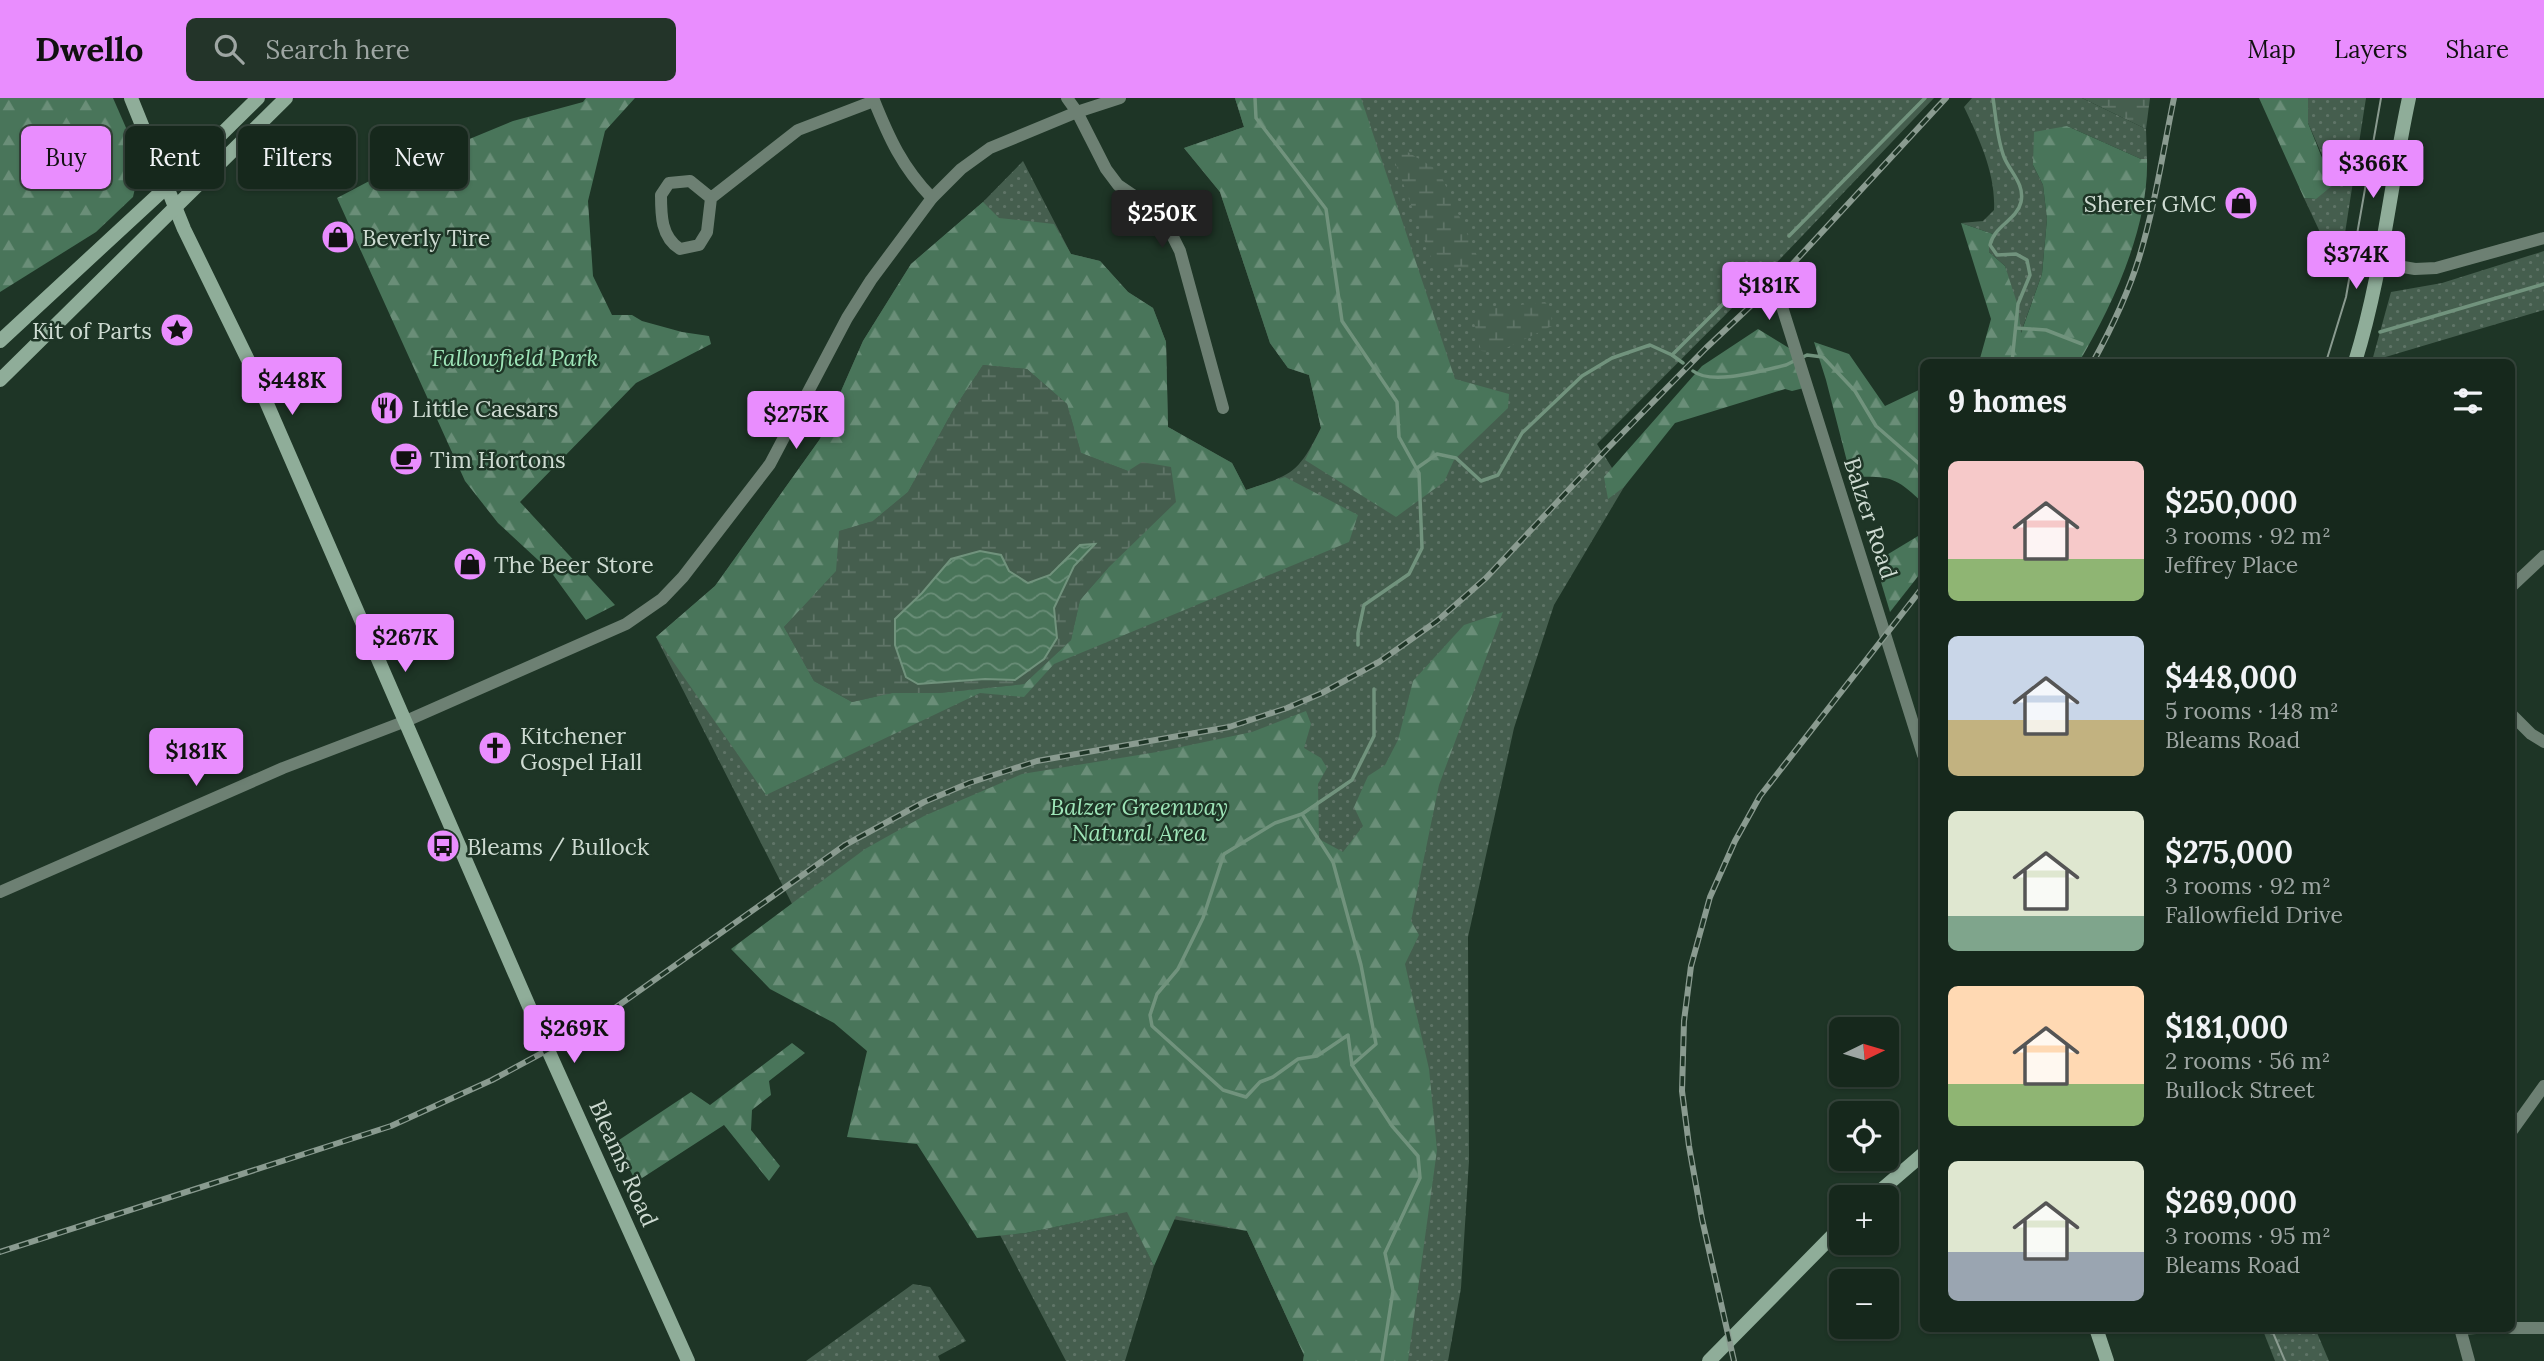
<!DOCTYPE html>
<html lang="en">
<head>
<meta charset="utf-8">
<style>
  :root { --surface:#16281c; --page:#233429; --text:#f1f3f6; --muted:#9ea6a3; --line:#35443b; --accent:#e98dfe }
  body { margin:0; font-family:Lora,serif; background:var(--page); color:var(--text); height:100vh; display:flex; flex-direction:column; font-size:26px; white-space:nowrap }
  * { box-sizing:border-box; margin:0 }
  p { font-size:23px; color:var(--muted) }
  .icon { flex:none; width:38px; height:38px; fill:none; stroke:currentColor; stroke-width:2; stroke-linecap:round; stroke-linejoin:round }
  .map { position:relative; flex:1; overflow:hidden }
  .details { position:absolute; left:1920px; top:261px; width:595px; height:973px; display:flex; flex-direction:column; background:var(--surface); border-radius:10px; box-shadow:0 2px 5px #0004,0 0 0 2px var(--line) }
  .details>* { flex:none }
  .banner { position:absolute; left:21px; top:28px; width:665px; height:63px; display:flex; gap:14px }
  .needle { width:46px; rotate:85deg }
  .controls { position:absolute; left:1829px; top:919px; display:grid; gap:14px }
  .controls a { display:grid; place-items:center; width:70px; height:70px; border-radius:10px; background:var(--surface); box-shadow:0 2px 5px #0004,0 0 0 2px var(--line); font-size:35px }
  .price { position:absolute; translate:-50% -60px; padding:0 16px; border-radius:7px; background:var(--accent); color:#111; font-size:23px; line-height:46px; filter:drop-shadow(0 2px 4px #0008) }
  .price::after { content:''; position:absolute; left:50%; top:42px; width:21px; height:16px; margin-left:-10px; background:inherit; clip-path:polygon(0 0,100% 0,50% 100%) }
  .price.current { background:#222; color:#fff }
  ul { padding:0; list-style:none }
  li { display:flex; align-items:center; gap:21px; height:175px; padding:0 28px }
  li span { display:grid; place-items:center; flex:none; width:196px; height:140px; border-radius:10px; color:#555 }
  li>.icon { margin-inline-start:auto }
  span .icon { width:84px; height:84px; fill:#fffc; stroke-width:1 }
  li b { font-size:30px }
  h2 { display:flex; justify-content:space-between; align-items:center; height:84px; padding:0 28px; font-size:30px }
  .pill { padding:0 24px; border-radius:10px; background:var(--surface); box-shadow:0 2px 5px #0004,0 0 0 2px var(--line); font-size:24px; line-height:63px }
  .pill.current { background:var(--accent); color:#111 }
  header { display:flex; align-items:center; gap:42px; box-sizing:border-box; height:98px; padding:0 35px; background:var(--accent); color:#111 }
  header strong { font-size:33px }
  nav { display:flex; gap:38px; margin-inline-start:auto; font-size:24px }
  .search { width:490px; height:63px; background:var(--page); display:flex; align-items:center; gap:18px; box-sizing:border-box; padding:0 24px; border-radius:10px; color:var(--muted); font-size:26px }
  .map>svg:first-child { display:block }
  .grass { fill:url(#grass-dots) }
  .forest { fill:url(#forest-firs); fill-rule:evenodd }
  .wetland { fill:url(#wetland-marsh); fill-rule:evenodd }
  .water { fill:url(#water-waves); stroke:#71937d; stroke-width:2 }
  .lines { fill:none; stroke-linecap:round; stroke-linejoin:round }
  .stream { stroke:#71937d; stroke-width:3.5 }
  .minor { stroke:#6d8073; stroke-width:12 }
  .secondary { stroke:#8fad99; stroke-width:14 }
  .tram { stroke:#8a9b90; stroke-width:2 }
  .rail-casing { stroke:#8a9b90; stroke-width:6 }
  .rail { stroke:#1e3526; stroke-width:3.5; stroke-dasharray:10; stroke-linecap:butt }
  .labels { text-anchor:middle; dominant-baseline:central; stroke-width:5; stroke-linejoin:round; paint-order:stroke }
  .poi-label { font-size:23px; fill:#cedbd2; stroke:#1e3526; text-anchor:start }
  .park-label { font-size:23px; font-style:italic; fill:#9ee5b8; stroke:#1e3526 }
  .street-label { font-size:23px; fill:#cedbd2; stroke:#1e3526 }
</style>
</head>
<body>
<header>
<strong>Dwello</strong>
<div class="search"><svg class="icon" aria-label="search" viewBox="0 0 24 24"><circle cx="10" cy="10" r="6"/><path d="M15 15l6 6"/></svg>Search here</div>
<nav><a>Map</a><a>Layers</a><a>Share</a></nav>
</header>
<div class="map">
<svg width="2544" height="1263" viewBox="0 0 2544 1263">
  <defs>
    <pattern id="grass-dots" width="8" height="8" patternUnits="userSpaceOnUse" patternTransform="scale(1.75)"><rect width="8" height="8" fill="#455e4e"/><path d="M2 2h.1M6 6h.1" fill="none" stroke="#5f7467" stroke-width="1.8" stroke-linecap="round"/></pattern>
    <pattern id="forest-firs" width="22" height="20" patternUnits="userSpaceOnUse" patternTransform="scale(1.75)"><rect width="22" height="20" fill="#49755a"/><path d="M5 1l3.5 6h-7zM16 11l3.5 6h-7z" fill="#6a8e78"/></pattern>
    <pattern id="wetland-marsh" width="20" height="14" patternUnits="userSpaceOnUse" patternTransform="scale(1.75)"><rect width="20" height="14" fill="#455e4e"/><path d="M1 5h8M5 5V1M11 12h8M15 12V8" fill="none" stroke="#5f7467"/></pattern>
    <pattern id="water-waves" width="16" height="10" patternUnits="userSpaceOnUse" patternTransform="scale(1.75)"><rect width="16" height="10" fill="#497459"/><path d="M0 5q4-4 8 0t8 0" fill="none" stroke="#6a8e78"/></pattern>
  </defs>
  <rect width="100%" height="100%" fill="#1e3526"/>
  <g class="grass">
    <path d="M1235 0H1934L1759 183 1597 346 1624 389 1554 507 1514 630 1468 839 1469 1063 1461 1190 1448 1263H1303L1304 1257 1247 1133 1128 1114 1154 1168 1125 1263H1066L1000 1137 1026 1135 1101 1119 867 953 656 539 715 488 820 341 863 243 911 166 983 104 1023 63 1071 156 1100 163 1128 194 1153 210 1166 244 1168 329 1232 365 1246 392C1294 376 1298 375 1321 330L1309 277 1288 270 1270 245 1220 94 1184 50 1244 29Z"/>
    <path d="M1972 0H2082L2146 31 2147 61H2141L2067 28 2033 67 2043 87 2047 121 2042 176 2020 237 2005 168 1989 154V145L1993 136 1961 125 1983 123 1994 112C1996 76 1979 40 1964 9Z"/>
    <path d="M2308 0H2366L2343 148 2339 154 2326 147 2304 100 2316 101 2322 57 2308 25Z"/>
    <path d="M2544 153V212L2372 263 2391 194 2442 185Z"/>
    <path d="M913 1186 930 1189 966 1243 938 1258 940 1263H806Z"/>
    <path d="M2262 1230H2315L2329 1263H2275Z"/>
  </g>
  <g class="forest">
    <path d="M0 0H113L141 64 133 99 96 134 0 194Z"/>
    <path d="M586 0H635L605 33 588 103 593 178 612 217H632L642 223 682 234 709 238 711 246 636 285 520 404 615 507 586 522 551 474 498 425 465 383 337 100 375 80 513 23 583 4Z"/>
    <path d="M1235 0H1361L1455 281 1509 296 1508 310 1454 362 1444 384 1396 419 1305 362 1321 330 1309 277 1288 270 1270 245 1220 94 1184 50 1244 29Z"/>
    <path d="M2259 0H2308V25L2333 87 2316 101 2304 100Z"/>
    <path d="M2067 28 2141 61H2147C2149 129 2113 207 2079 264H1979L1991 221 1961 125 1993 136 1989 145V154L2005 168 2018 208 2021 235 2042 176 2047 121 2043 87 2033 67 2034 34Z"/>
    <path d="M983 104 999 120 1054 126 1071 156 1100 163 1128 194 1153 210 1166 244 1168 329 1232 365 1246 392 1285 379 1358 417 1349 444 1054 566 1024 599 980 595 766 697 656 539 715 488 820 341 863 243 911 166ZM983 267 1027 271 1067 306 1081 355 1128 373 1108 470 1080 502 1071 542 1024 586 939 595H892L852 604 814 583 784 529 837 473 840 433 873 423 908 394 952 314Z"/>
    <path d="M1758 231 1789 250 1804 290 1792 293 1785 291 1675 325 1624 389 1608 401 1604 379 1702 268Z"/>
    <path d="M1814 244 1849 256 1885 308 1923 290V405C1895 378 1890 378 1851 379L1826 282Z"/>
    <path d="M1923 435V472L1890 514 1875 464Z"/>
    <path d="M1503 514 1439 687 1411 823 1419 837 1405 866 1429 971 1437 1052 1408 1263H1303L1304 1257 1247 1133 1176 1118 1154 1168 1127 1114 1026 1135 977 1140 917 1046 847 1039 867 953 834 925 770 891 731 851 865 751 924 718 1022 676 1157 654 1252 634 1306 613 1311 626 1304 650 1321 660 1327 670 1318 686 1319 741 1343 754 1363 728 1354 709 1368 678 1385 667 1398 642 1413 583 1464 527Z"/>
    <path d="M792 945 805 955 769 983 771 997 752 1012 751 1032 780 1068 769 1083 724 1027 636 1084 616 1044 691 994 710 1007Z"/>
  </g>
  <g class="wetland">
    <path d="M2082 0H2150L2146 31Z"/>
    <path d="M1406 53 1439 73 1478 160 1480 170H1449L1433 165 1392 56Z"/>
    <path d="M1545 204 1551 211 1552 228 1498 254 1481 253 1473 220 1480 212Z"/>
    <path d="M983 267 1027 271 1067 306 1081 355 1128 373 1142 364 1171 369 1176 404 1108 470 1080 502 1071 542 1024 586 939 595H892L852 604 814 583 784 529 836 473 839 433 873 423 908 394 952 314ZM1080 447H1094L1074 468 1054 510 1057 540 1015 582 985 581 895 521 922 495 1009 473 1028 485 1050 477Z"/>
  </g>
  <path class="water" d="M1095 446 1074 468 1054 510 1057 540 1044 561 1015 582 985 581 918 586 906 579 895 547V521L922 495 951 461 980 453 1001 457 1009 473 1028 485 1050 477 1080 447Z"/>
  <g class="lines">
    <g class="stream">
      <path d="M1255 0 1256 20 1326 111 1342 223 1397 304 1399 339 1419 375 1422 450 1409 476 1364 507 1358 535V547"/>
      <path d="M1993 0C1996 19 1997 41 2004 59 2010 74 2025 86 2021 104 2017 122 1994 128 1990 147L1997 157 2016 156 2027 162 2030 177 2018 206 2012 264"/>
      <path d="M1789 138 1925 0"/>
      <path d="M2016 230 2046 232 2082 246"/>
      <path d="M2380 234 2544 186"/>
      <path d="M1672 257 1749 180"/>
      <path d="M1801 260 1807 257 1823 259 1855 293 1876 328 1923 369"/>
      <path d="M1693 273C1712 288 1764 272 1786 267L1794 263"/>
      <path d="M1417 370 1437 356 1456 360 1481 383 1498 377 1522 335 1582 278 1612 260 1650 247 1672 257 1683 265"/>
      <path d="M1374 591V638L1352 682 1302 716 1275 725 1224 756 1203 820 1178 871 1157 896 1150 917 1152 928 1223 992 1246 999 1260 984 1273 979 1298 961 1317 958 1348 937 1352 967 1392 1028 1418 1058 1420 1080 1385 1155 1393 1193 1382 1263"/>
      <path d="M1302 716 1333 764 1361 867 1376 946 1352 967"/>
    </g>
    <g class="minor">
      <path d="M873 0C889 40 902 69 932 100"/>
      <path d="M1067 0 1077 14 1106 71 1118 87 1149 108 1166 125 1180 153 1223 310"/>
      <path d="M711 100 690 83 669 85 661 97C661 117 661 139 680 151L699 147 707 134 711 100 798 32 874 3"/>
      <path d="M2380 165 2415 171 2436 170 2544 140"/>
      <path d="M1778 196 1923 657"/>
      <path d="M2511 489 2544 458"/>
      <path d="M2511 616 2531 636 2544 644"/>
      <path d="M0 794 283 670 406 623 626 526 662 501 683 479 770 366 847 220 871 182 932 100 961 71 990 50 1077 14 1120 0"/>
      <path d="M2511 1034 2544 988"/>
      <path d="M2460 1230 2469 1263"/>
      <path d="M2511 1230H2544"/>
      <path d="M2460 1231 2476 1230"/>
    </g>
    <g class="secondary">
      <path d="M131 0 184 131 248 262 548 952 688 1263"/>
      <path d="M0 243 186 71 258 0"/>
      <path d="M2355 264C2382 178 2390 88 2409 0"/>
      <path d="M0 282 286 0"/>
      <path d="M1873 1099 1923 1056"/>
      <path d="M2096 1230 2107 1263"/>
      <path d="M1709 1263 1841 1129"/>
    </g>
    <g class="tram">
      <path d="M2326 264 2346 199 2381 0"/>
      <path d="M2271 1230 2285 1263"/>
    </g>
    <defs>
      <g id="rail">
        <path d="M2093 264C2111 231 2128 196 2139 160 2155 108 2163 53 2174 0"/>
        <path d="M0 1154 391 1028 492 982 581 934 845 747 924 704 969 685 1037 663 1229 629 1287 610 1322 595 1379 564 1437 523 1486 480 1606 352 1706 250 1774 186 1946 0"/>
        <path d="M1734 1263 1702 1121 1689 1048 1682 993 1684 923 1691 868 1710 799 1735 743 1760 698 1923 489"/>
      </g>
    </defs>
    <use href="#rail" class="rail-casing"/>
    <use href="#rail" class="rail"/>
  </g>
  <defs>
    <symbol id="shop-disc" viewBox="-11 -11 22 22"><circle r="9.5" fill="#e98dfe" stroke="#1e3526"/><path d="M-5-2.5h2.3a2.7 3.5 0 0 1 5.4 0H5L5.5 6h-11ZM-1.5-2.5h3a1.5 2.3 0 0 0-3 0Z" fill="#111"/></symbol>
    <symbol id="sight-disc" viewBox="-11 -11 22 22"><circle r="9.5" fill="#e98dfe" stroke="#1e3526"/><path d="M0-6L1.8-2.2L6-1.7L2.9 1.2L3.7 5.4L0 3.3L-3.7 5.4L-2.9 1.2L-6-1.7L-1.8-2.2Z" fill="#111"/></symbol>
    <symbol id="restaurant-disc" viewBox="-11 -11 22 22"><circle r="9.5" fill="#e98dfe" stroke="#1e3526"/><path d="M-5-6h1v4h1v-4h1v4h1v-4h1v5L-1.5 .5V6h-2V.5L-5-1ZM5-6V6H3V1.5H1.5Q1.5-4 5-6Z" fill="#111"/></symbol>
    <symbol id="cafe-disc" viewBox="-11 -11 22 22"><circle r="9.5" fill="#e98dfe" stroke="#1e3526"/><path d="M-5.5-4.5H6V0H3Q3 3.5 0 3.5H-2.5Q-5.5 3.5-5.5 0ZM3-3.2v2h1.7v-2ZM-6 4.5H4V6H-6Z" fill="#111"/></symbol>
    <symbol id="church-disc" viewBox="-11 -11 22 22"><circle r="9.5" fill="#e98dfe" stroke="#1e3526"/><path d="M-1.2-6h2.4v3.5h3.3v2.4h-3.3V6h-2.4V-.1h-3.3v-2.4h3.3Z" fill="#111"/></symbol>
    <symbol id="bus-disc" viewBox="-11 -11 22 22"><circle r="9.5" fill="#e98dfe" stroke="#1e3526"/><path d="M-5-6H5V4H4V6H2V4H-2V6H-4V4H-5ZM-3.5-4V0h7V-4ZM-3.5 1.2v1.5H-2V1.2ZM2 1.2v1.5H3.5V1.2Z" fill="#111"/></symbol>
  </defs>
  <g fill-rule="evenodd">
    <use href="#shop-disc" x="2222" y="86" width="38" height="38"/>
    <use href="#shop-disc" x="319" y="120" width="38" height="38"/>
    <use href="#sight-disc" x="158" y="213" width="38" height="38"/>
    <use href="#restaurant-disc" x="368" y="291" width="38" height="38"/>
    <use href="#cafe-disc" x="387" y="342" width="38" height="38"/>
    <use href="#shop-disc" x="451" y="447" width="38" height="38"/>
    <use href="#church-disc" x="476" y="631" width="38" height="38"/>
    <use href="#bus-disc" x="424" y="729" width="38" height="38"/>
  </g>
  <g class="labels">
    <g class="poi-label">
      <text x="2216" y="105" text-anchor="end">Sherer GMC</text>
      <text x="362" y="139">Beverly Tire</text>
      <text x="152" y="232" text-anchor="end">Kit of Parts</text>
      <text x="412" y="310">Little Caesars</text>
      <text x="430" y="361">Tim Hortons</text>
      <text x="494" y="466">The Beer Store</text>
      <text x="520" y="637">Kitchener<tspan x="520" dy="26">Gospel Hall</tspan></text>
      <text x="467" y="748">Bleams / Bullock</text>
    </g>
    <g class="park-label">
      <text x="515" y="259">Fallowfield Park</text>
      <text x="1139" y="708">Balzer Greenway<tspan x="1139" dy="26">Natural Area</tspan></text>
    </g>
    <g class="street-label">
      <text transform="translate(1871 420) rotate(72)">Balzer Road</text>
      <text transform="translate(624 1065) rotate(66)">Bleams Road</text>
    </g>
  </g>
</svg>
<div class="controls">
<a><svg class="needle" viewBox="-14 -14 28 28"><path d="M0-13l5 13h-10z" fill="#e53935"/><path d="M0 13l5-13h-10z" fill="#9ea6a3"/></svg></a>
<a><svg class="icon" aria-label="locate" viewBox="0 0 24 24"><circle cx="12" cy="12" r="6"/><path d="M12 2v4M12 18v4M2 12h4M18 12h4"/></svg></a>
<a>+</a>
<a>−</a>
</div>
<b class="price" style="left:2373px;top:102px">$366K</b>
<b class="price current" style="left:1162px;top:152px">$250K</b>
<b class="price" style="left:2356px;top:193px">$374K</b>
<b class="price" style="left:1769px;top:224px">$181K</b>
<b class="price" style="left:292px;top:319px">$448K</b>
<b class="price" style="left:796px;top:353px">$275K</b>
<b class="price" style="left:405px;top:576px">$267K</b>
<b class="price" style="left:196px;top:690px">$181K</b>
<b class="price" style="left:574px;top:967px">$269K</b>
<div class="banner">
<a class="pill current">Buy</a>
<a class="pill">Rent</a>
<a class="pill">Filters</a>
<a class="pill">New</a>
</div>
<section class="details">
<h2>9 homes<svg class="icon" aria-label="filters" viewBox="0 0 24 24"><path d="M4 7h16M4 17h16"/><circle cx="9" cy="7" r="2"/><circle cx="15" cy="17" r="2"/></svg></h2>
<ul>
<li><span style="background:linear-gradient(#f6c9c9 70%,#8fb573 0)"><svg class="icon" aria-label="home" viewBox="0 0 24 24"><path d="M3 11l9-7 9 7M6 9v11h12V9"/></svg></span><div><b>$250,000</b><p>3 rooms · 92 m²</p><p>Jeffrey Place</p></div></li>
<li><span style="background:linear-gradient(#c9d6e8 60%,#c2b280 0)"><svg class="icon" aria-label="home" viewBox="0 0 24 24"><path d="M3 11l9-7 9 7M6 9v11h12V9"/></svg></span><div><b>$448,000</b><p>5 rooms · 148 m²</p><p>Bleams Road</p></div></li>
<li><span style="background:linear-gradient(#dfe7d0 75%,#7fa58c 0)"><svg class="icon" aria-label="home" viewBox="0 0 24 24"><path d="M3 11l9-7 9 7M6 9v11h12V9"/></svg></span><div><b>$275,000</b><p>3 rooms · 92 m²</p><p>Fallowfield Drive</p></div></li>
<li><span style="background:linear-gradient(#ffd9b3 70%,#8fb573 0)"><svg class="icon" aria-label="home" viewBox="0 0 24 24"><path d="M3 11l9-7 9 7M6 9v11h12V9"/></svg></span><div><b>$181,000</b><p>2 rooms · 56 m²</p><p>Bullock Street</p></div></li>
<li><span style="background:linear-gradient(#dfe7d0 65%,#9aa5b1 0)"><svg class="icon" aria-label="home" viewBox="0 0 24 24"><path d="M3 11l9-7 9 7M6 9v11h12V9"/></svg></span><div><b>$269,000</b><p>3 rooms · 95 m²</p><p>Bleams Road</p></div></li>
</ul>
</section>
</div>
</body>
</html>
